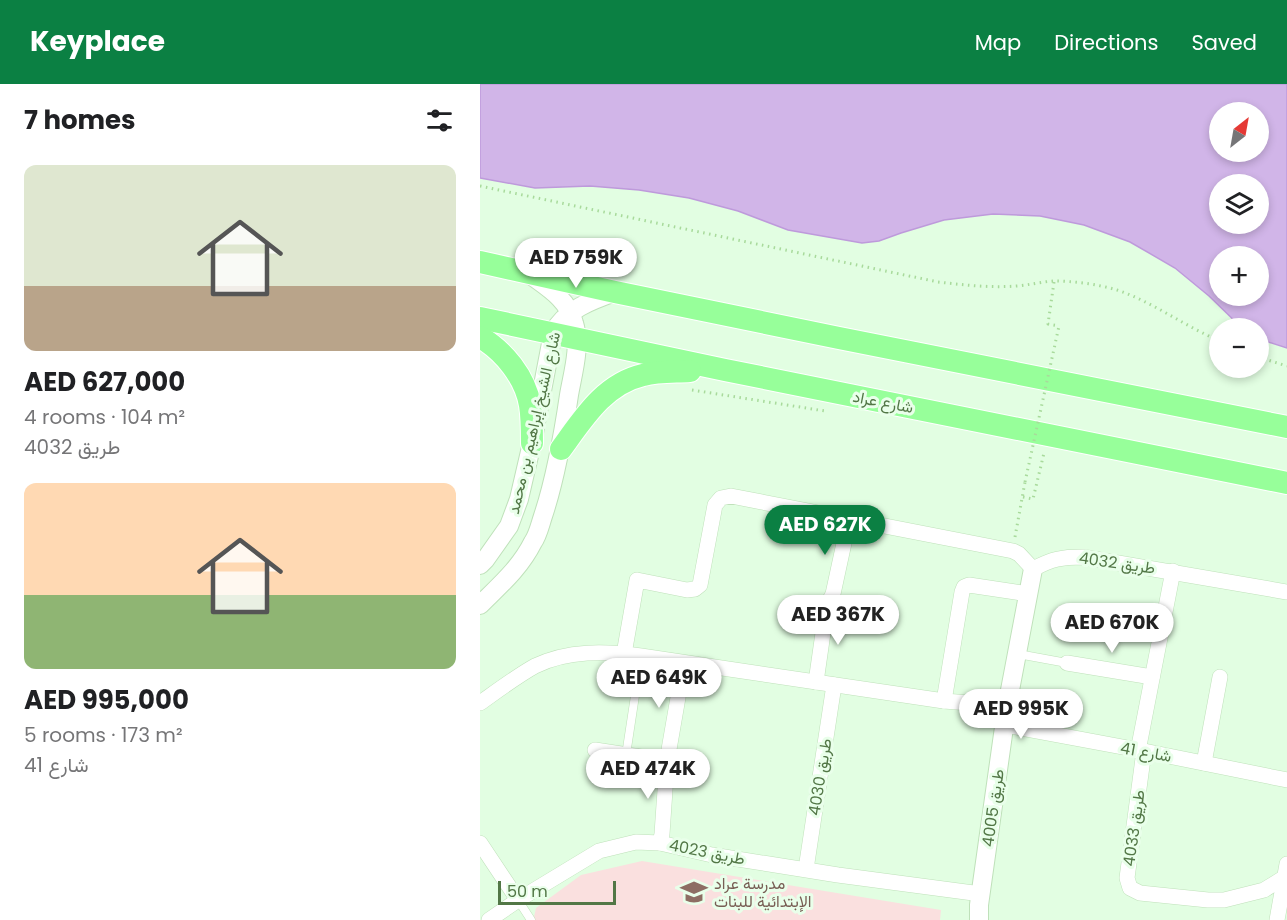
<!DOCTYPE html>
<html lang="en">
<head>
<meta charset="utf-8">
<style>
  :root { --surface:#fff; --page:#f2f2f2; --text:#202124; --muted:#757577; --accent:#0b8043 }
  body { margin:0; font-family:Poppins,Vazirmatn,sans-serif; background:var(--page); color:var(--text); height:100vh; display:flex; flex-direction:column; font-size:22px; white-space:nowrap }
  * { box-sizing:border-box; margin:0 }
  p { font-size:20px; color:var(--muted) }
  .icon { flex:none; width:33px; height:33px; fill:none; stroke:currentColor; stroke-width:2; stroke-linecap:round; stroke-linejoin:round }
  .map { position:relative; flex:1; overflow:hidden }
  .drawer { display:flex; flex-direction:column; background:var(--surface); width:480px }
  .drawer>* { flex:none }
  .needle { width:39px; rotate:31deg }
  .tools { position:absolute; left:729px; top:18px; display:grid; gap:12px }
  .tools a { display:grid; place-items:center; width:60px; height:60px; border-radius:50%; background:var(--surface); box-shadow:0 3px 9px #0003; font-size:30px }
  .scale { position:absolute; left:18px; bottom:15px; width:118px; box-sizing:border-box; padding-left:6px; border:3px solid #527746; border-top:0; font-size:16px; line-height:21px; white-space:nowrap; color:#527746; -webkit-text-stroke:4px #e9ffea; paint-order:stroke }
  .price { position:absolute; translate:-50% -51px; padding:0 14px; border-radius:21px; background:#fff; color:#222; font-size:20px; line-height:39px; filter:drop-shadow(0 2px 3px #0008) }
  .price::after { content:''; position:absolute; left:50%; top:36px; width:18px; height:14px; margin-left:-9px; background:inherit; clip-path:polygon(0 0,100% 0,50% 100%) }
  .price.selected { background:var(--accent); color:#fff }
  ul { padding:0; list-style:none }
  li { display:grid; align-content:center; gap:12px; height:318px; padding:0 24px }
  li span { display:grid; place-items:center; height:186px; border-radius:12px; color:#555 }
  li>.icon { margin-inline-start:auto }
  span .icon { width:108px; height:108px; fill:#fffc; stroke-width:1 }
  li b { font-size:26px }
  h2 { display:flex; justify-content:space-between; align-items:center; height:72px; padding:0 24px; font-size:26px }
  header { display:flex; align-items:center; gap:36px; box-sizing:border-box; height:84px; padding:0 30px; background:var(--accent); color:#fff }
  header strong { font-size:28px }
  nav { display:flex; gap:33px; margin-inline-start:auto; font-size:21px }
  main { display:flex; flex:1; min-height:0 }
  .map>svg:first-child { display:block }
  .education { fill:#fae0df }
  .water { fill:#d1b5e8; stroke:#be9adb; stroke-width:1.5; fill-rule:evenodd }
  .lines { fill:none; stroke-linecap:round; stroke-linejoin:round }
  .service-casing { stroke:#bfe1ba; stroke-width:9 }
  .minor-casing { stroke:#bfe1ba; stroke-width:16 }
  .tertiary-casing { stroke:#bfe1ba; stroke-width:20 }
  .primary-casing { stroke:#fff; stroke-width:24 }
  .path { stroke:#a8da9b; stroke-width:3; stroke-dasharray:1.5 4.5; stroke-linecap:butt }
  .service { stroke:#fff; stroke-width:8 }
  .minor { stroke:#fff; stroke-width:15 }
  .tertiary { stroke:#fff; stroke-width:18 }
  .primary { stroke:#97ff9a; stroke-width:22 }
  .path-bridge { stroke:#a8da9b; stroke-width:3; stroke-dasharray:1.5 4.5; stroke-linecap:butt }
  .labels { text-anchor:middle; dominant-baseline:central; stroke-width:6; stroke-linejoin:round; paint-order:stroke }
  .street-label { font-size:16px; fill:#527746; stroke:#e9ffea }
  .education-label { font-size:16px; fill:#785e54; stroke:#e9ffea; text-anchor:start }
</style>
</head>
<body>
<header>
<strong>Keyplace</strong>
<nav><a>Map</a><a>Directions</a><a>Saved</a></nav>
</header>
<main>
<section class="drawer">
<h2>7 homes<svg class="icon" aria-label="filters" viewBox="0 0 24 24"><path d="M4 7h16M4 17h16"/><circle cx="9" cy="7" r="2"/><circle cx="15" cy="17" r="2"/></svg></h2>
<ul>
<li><span style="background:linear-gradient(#dfe7d0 65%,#b9a48a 0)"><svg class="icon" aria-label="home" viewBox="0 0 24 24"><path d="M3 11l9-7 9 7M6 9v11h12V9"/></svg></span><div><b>AED 627,000</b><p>4 rooms · 104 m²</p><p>طريق 4032</p></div></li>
<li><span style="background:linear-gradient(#ffd9b3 60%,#8fb573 0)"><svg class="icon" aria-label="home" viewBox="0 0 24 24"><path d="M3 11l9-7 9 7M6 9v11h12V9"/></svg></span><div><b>AED 995,000</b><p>5 rooms · 173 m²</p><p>شارع 41</p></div></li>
</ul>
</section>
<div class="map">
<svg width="807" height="836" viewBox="0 0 807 836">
  <rect width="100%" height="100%" fill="#e2fee2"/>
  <path class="education" d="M162 777 461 826 460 836H50L54 833 56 824 101 791Z"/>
  <path class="water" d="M0 0H807V264L779 255 778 244H762L729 212 695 184 650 158 604 141 560 132 513 130 464 136 421 149 399 157 382 159 308 146 258 127 209 114 159 106 110 102 55 104 0 94ZM740 28H778V68H740ZM740 100H778V140H740ZM740 172H778V212H740Z"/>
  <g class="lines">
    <defs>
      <g id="service">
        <path d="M538 570 587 579"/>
        <path d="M146 671 161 572"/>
        <path d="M38 816 51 836"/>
      </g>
      <g id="minor">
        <path d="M144 570 157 496 207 506 215 505 220 501 235 421 241 414 251 412 533 467 539 470 553 485C572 475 581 473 603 473L807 508"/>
        <path d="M587 579 672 593"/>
        <path d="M336 598 347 521 353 510 369 436"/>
        <path d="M464 617 482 508 484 503 489 501 549 510"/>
        <path d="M0 619C17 607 37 592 55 582 88 566 125 567 161 572L464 617 527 622"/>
        <path d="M525 641 664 667 807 696"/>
        <path d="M115 666 187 677"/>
        <path d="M658 667 693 487"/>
        <path d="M664 667 647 794 650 804 660 809 728 816H744L784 806 805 793"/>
        <path d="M724 679 740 593"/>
        <path d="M0 759 38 816"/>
        <path d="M180 759 182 750 187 677 204 579"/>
        <path d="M326 785 354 601"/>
        <path d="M9 836 38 816 119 767 156 758 180 759 232 771 358 791 501 810"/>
        <path d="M797 836 807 780"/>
      </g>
      <g id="tertiary">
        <path d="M0 481 5 476 29 442 39 415 52 359 73 249C85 226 112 216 135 208"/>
        <path d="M0 521C20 501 40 484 53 458 58 451 60 441 63 432 76 393 83 352 89 311 93 288 101 262 94 239 88 216 70 205 52 192"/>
        <path d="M499 836V821L527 622 553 485"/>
      </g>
      <g id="primary">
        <path d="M0 178 135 208 359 254 807 343"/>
        <path d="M0 234 245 286 807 399"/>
        <path d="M0 253C24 267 45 293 50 321 52 333 52 347 52 359"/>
        <path d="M81 365C103 335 124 300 163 291 178 287 194 288 210 287"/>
      </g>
    </defs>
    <use href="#service" class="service-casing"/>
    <use href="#minor" class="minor-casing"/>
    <use href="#tertiary" class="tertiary-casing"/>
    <use href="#primary" class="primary-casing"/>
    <g class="path">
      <path d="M0 102 458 198C484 201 510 204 536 202 549 201 561 198 573 197 593 197 617 200 637 206 673 218 704 242 740 257"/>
      <path d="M574 198 568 240 579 242"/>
      <path d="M778 273 807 282"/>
      <path d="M212 306 345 327"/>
      <path d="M543 413 553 415 564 369"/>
      <path d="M535 453 545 398"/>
    </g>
    <use href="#service" class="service"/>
    <use href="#minor" class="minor"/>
    <use href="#tertiary" class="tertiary"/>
    <use href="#primary" class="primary"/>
    <path class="path-bridge" d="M545 398 579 242"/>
  </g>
  <defs>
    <symbol id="school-bare" viewBox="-9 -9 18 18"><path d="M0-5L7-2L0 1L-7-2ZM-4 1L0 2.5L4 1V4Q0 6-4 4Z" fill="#8d6e63" stroke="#e9ffea" stroke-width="2.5" paint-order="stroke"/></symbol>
  </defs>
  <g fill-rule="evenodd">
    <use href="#school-bare" x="195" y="789" width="38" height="38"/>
  </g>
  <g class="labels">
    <g class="street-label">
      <text transform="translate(403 318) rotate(11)">شارع عراد</text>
      <text transform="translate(54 339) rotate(-77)">شارع الشيخ إبراهيم بن محمد</text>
      <text transform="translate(637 479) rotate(8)">طريق 4032</text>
      <text transform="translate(666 668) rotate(10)">شارع 41</text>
      <text transform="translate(340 693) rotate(-81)">طريق 4030</text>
      <text transform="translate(513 724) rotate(-82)">طريق 4005</text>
      <text transform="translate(654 744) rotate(-82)">طريق 4033</text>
      <text transform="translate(227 768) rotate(11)">طريق 4023</text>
    </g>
    <g class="education-label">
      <text x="234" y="799">مدرسة عراد<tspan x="234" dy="18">الإبتدائية للبنات</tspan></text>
    </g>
  </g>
</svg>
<div class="tools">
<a><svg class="needle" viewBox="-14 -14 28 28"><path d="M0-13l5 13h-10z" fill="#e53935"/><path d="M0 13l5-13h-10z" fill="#757577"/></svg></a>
<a><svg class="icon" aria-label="layers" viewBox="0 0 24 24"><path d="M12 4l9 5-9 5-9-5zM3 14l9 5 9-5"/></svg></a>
<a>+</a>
<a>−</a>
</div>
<div class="scale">50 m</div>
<b class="price" style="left:96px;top:205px">AED 759K</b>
<b class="price selected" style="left:345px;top:472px">AED 627K</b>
<b class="price" style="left:358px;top:562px">AED 367K</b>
<b class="price" style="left:632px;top:570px">AED 670K</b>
<b class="price" style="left:179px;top:625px">AED 649K</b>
<b class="price" style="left:541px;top:656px">AED 995K</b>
<b class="price" style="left:168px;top:716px">AED 474K</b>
</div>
</main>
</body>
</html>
